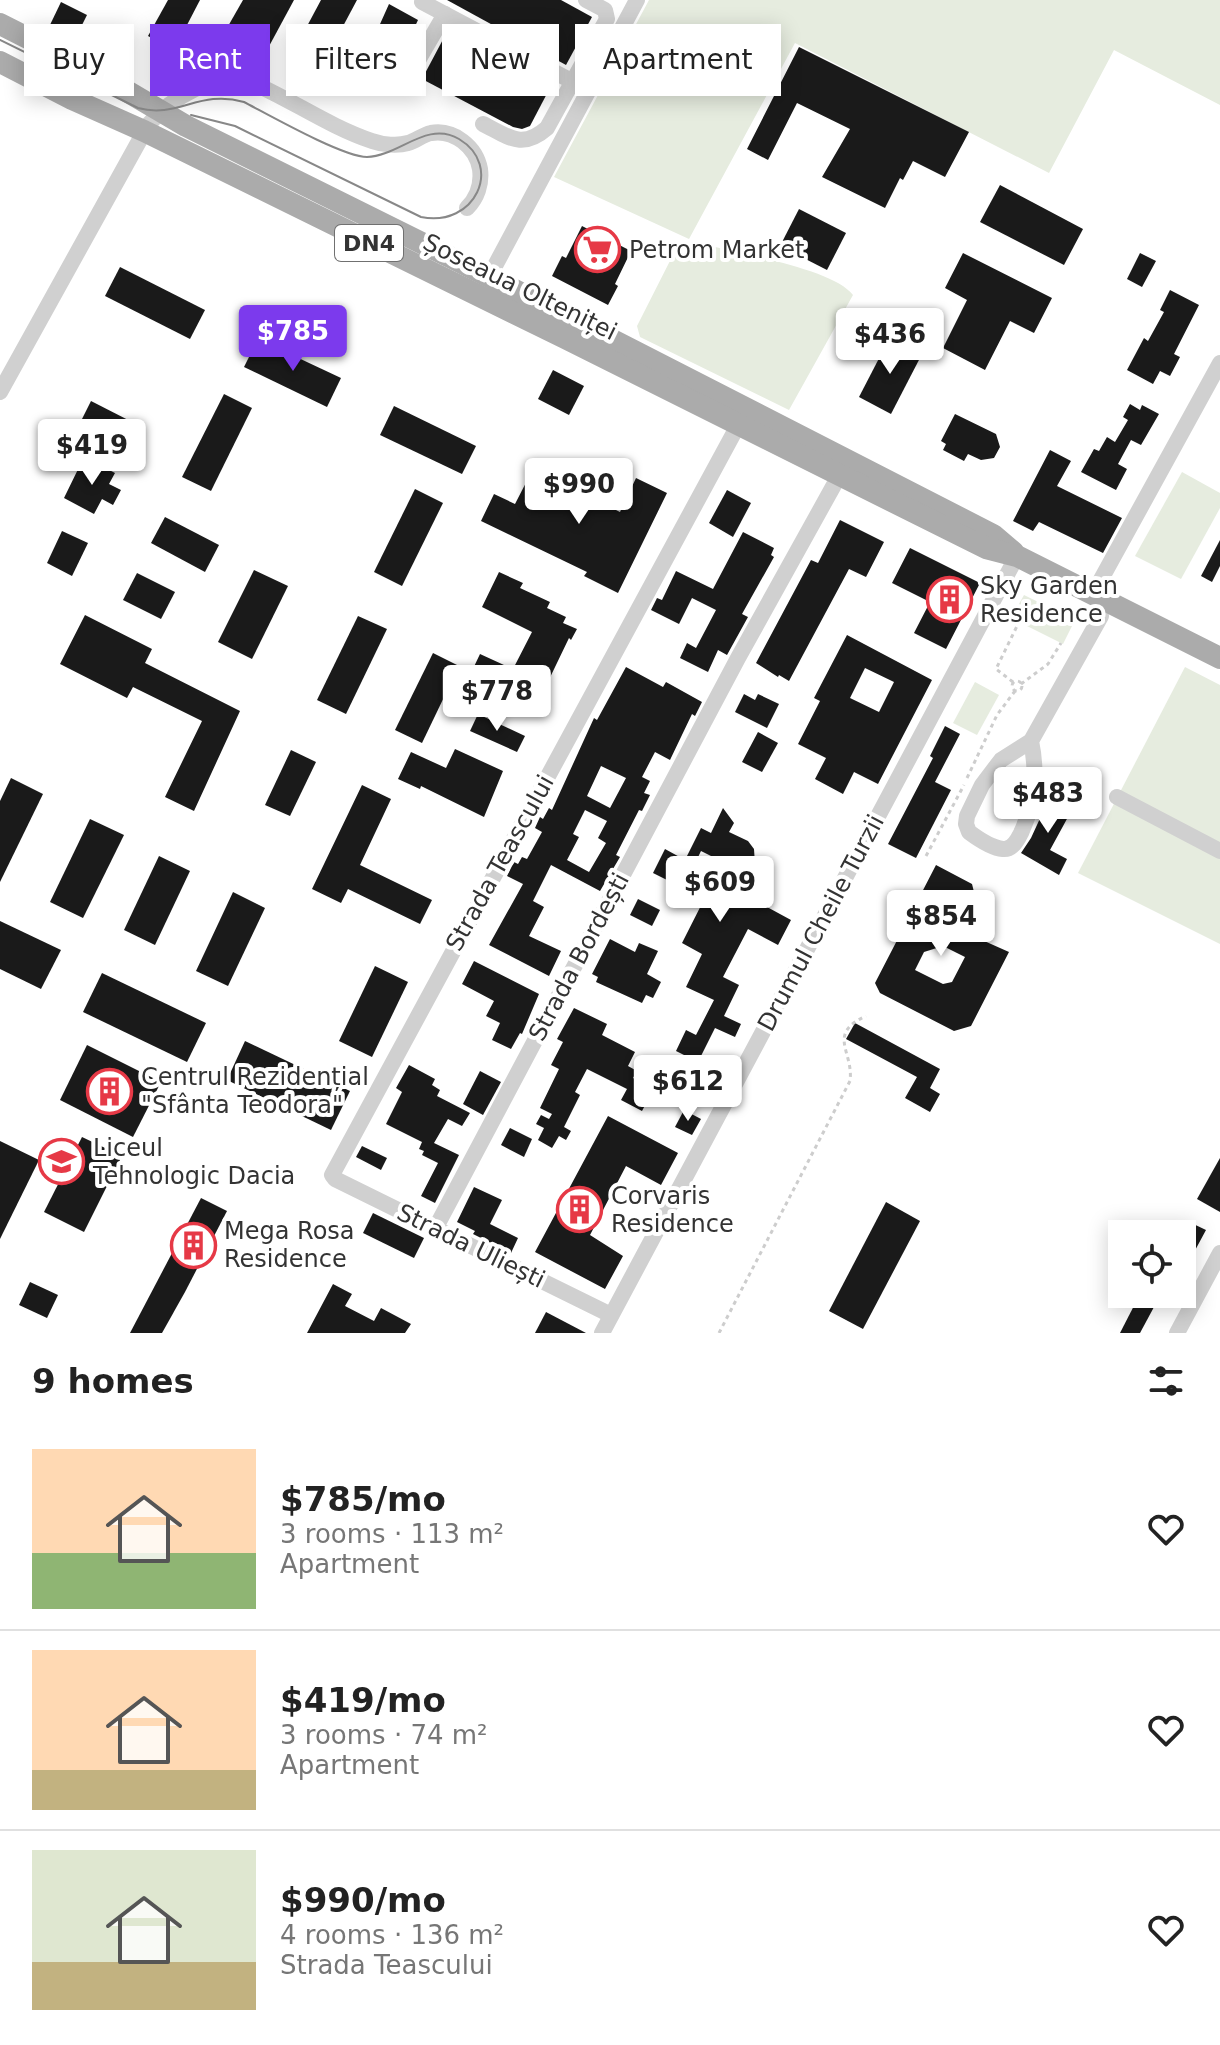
<!DOCTYPE html>
<html lang="en">
<head>
<meta charset="utf-8">
<style>
  :root { --surface:#fff; --page:#f2f2f2; --text:#222; --muted:#767676; --line:#e0e0e0; --accent:#7c3aed }
  body { margin:0; font-family:"DejaVu Sans",sans-serif; background:var(--page); color:var(--text); height:100vh; display:flex; flex-direction:column; font-size:30px; white-space:nowrap }
  * { box-sizing:border-box; margin:0 }
  p { font-size:26px; color:var(--muted) }
  .icon { flex:none; width:44px; height:44px; fill:none; stroke:currentColor; stroke-width:2; stroke-linecap:round; stroke-linejoin:round }
  .map { position:relative; height:1333px; overflow:hidden }
  .side { display:flex; flex-direction:column; background:var(--surface); flex:1 }
  .side>* { flex:none }
  .banner { position:absolute; left:24px; top:24px; width:800px; height:72px; display:flex; gap:16px }
  .buttons { position:absolute; left:1108px; top:1220px; display:grid; gap:16px }
  .buttons a { display:grid; place-items:center; width:88px; height:88px; border-radius:0px; background:var(--surface); box-shadow:0 4px 20px #0003; font-size:40px }
  .price { position:absolute; translate:-50% -68px; padding:0 18px; border-radius:8px; background:#fff; color:#222; font-size:26px; line-height:52px; filter:drop-shadow(0 2px 4px #0008) }
  .price::after { content:''; position:absolute; left:50%; top:48px; width:24px; height:18px; margin-left:-12px; background:inherit; clip-path:polygon(0 0,100% 0,50% 100%) }
  .price.on { background:var(--accent); color:#fff }
  ul { padding:0; list-style:none }
  li { display:flex; align-items:center; gap:24px; height:200px; padding:0 32px }
  li+li { border-top:2px solid var(--line) }
  li span { display:grid; place-items:center; flex:none; width:224px; height:160px; border-radius:0px; color:#555 }
  li>.icon { margin-inline-start:auto }
  span .icon { width:96px; height:96px; fill:#fffc; stroke-width:1 }
  li b { font-size:34px }
  h2 { display:flex; justify-content:space-between; align-items:center; height:96px; padding:0 32px; font-size:34px }
  .tag { padding:0 28px; border-radius:0px; background:var(--surface); box-shadow:0 4px 20px #0003; font-size:28px; line-height:72px }
  .tag.on { background:var(--accent); color:#fff }
  .map>svg:first-child { display:block }
  .green { fill:#e6ecdf }
  .building { fill:#1a1a1a; fill-rule:evenodd }
  .lines { fill:none; stroke-linecap:round; stroke-linejoin:round }
  .path { stroke:#cdcdcd; stroke-width:3; stroke-dasharray:4 4; stroke-linecap:butt }
  .minor { stroke:#d0d0d0; stroke-width:16 }
  .major { stroke:#ababab; stroke-width:22 }
  .tram { stroke:#888; stroke-width:2 }
  .labels { text-anchor:middle; dominant-baseline:central; stroke-width:8; stroke-linejoin:round; paint-order:stroke }
  .shield { fill:#fff; stroke:#707070; stroke-width:2 }
  .shield-label { font-size:22px; font-weight:bold; fill:#333 }
  .poi-label { font-size:24px; fill:#333; stroke:#fff; text-anchor:start }
  .street-label { font-size:24px; fill:#333; stroke:#fff }
</style>
</head>
<body>
<div class="map">
<svg width="1220" height="1333" viewBox="0 0 1220 1333">
  <rect width="100%" height="100%" fill="#fff"/>
  <g class="green">
    <path d="M649 0H1220V105L1114 50 1049 173 795 43 689 239 554 177Z"/>
    <path d="M707 245C741 254 834 269 853 295L789 410 640 337 637 326 676 249Z"/>
    <path d="M1182 472 1220 493V508L1181 579 1135 556Z"/>
    <path d="M1024 595 1075 620 1063 644 1011 618Z"/>
    <path d="M1185 667 1220 685V944L1078 873Z"/>
    <path d="M975 682 999 695 977 735 953 723Z"/>
  </g>
  <g class="building">
    <path d="M168 0H200L174 50 148 36Z"/>
    <path d="M243 0H294L267 50 227 28Z"/>
    <path d="M321 0H357L318 73 290 58Z"/>
    <path d="M447 0H561L592 17 566 65Z"/>
    <path d="M61 2 87 15 75 39 49 27Z"/>
    <path d="M389 4 418 20 403 52 399 50 382 82 359 71Z"/>
    <path d="M448 30 552 84 530 126 522 129 513 127 422 79Z"/>
    <path d="M799 47 969 132 945 177 913 161 903 180 900 178 885 208 822 177 850 129 797 103 768 160 747 149Z"/>
    <path d="M1000 185 1083 229 1064 265 980 222Z"/>
    <path d="M799 209 846 233 827 270 780 246Z"/>
    <path d="M582 226 631 251 615 284 618 286 608 305 552 276 562 256 566 258Z"/>
    <path d="M963 253 1052 298 1034 333 1010 321 985 370 943 348 967 300 945 288Z"/>
    <path d="M1140 253 1156 261 1142 287 1127 279Z"/>
    <path d="M120 267 205 310 190 339 105 296Z"/>
    <path d="M1170 290 1199 305 1174 354 1180 357 1170 376 1160 371 1153 384 1127 370 1144 338 1148 341 1164 312 1160 310Z"/>
    <path d="M258 339 341 378 327 407 244 367Z"/>
    <path d="M889 339 921 356 891 414 859 397Z"/>
    <path d="M553 370 584 386 569 415 538 399Z"/>
    <path d="M224 394 252 408 211 491 182 477Z"/>
    <path d="M91 401 136 424 126 445 80 423Z"/>
    <path d="M1130 404 1140 410 1142 405 1159 414 1141 445 1131 440 1118 464 1127 469 1116 490 1081 472 1094 449 1099 451 1107 437 1115 442 1128 420 1123 417Z"/>
    <path d="M394 406 476 446 462 474 380 435Z"/>
    <path d="M955 414 996 434 1000 447 994 458 981 460 968 454 964 461 943 450 946 444 941 441Z"/>
    <path d="M1050 450 1071 461 1057 486 1122 518 1103 553 1039 522 1033 531 1013 521Z"/>
    <path d="M84 457 115 473 109 484 121 490 113 505 102 499 94 514 64 498Z"/>
    <path d="M533 469 620 512 636 478 667 493 618 593 584 576 587 572 481 521 494 494 515 504Z"/>
    <path d="M415 489 443 503 402 586 374 572Z"/>
    <path d="M727 490 751 503 733 537 709 523Z"/>
    <path d="M165 517 219 545 205 572 151 543Z"/>
    <path d="M840 520 884 542 866 577 849 569 789 681 779 675 778 677 756 663 811 560 818 563Z"/>
    <path d="M62 531 88 543 72 576 47 563Z"/>
    <path d="M743 532 774 548 771 555 774 557 742 614 748 617 727 655 718 650 708 672 680 658 687 643 696 648 716 610 692 598 679 624 651 610 657 598 662 600 676 571 713 589Z"/>
    <path d="M1220 540V566L1212 582 1201 576Z"/>
    <path d="M910 548 980 583 946 649 914 633 930 602 892 583Z"/>
    <path d="M254 570 288 586 252 659 218 642Z"/>
    <path d="M499 572 523 583 520 588 550 602 547 608 566 617 563 623 577 629 571 640 569 638 543 692 524 683 520 691 495 679 493 683 471 673 480 654 513 669 532 632 482 607Z"/>
    <path d="M137 573 175 592 161 619 123 600Z"/>
    <path d="M85 615 152 649 145 663 240 711 194 811 165 797 202 721 133 687 127 698 60 664Z"/>
    <path d="M358 616 387 629 346 714 317 700Z"/>
    <path d="M847 635 932 680 878 784 854 772 843 794 815 779 826 758 798 744 820 701 814 698ZM865 668 894 682 879 712 850 698Z"/>
    <path d="M433 653 459 666 422 743 395 730Z"/>
    <path d="M626 667 663 687 666 682 702 702 695 716 692 714 670 760 655 752 642 777 650 781 644 793 650 795 642 811 639 810 616 855 620 857 600 891 551 865 533 901 544 907 529 936 561 951 549 976 489 945 523 884 507 876 514 862 518 864 522 857 527 859 542 832 535 828 540 817 543 819 549 808 552 810 594 718 597 720ZM601 766 626 778 610 808 587 796ZM585 810 607 821 598 838 606 843 589 872 567 860 579 837 573 834Z"/>
    <path d="M744 694 755 700 758 694 779 704 767 728 735 712Z"/>
    <path d="M478 714 525 736 517 752 470 731Z"/>
    <path d="M945 726 960 734 935 782 951 790 916 858 888 844 933 758 930 756Z"/>
    <path d="M758 732 778 743 762 772 742 762Z"/>
    <path d="M455 749 503 771 484 817 421 786 420 789 398 779 411 752 446 768Z"/>
    <path d="M291 750 316 762 290 816 265 805Z"/>
    <path d="M11 778 43 794 0 882V801Z"/>
    <path d="M362 785 391 799 360 865 432 900 420 924 348 889 341 903 312 889Z"/>
    <path d="M1054 788 1068 796 1059 812 1068 817 1050 850 1067 859 1059 875 1021 853 1031 838Z"/>
    <path d="M723 808 734 823 729 832 748 841 754 849 755 864 743 894 791 920 778 945 748 929 723 977 739 985 724 1016 741 1024 735 1037 715 1028 698 1062 676 1051 686 1030 696 1035 714 1000 686 987 702 954 682 943 723 862 701 851 683 888 653 873 665 849 685 860 701 828 711 833Z"/>
    <path d="M90 819 124 835 83 918 50 902Z"/>
    <path d="M159 856 190 871 155 945 124 930Z"/>
    <path d="M936 865 972 884 974 892 955 928 1009 952 971 1026 954 1031 880 993 875 983ZM943 946 965 957 952 982 943 984 915 970 924 952Z"/>
    <path d="M233 892 265 908 228 986 196 971Z"/>
    <path d="M638 899 660 910 652 926 630 915Z"/>
    <path d="M0 921 61 950 41 989 0 969Z"/>
    <path d="M610 939 635 952 639 943 658 951 647 974 661 982 653 998 646 995 642 1003 596 982 598 977 592 974Z"/>
    <path d="M474 961 539 994 522 1034 520 1033 511 1049 492 1040 500 1023 486 1016 494 1001 462 984Z"/>
    <path d="M375 966 408 982 372 1057 339 1041Z"/>
    <path d="M102 973 206 1023 187 1062 83 1012Z"/>
    <path d="M574 1008 607 1024 602 1035 635 1052 628 1066 637 1071 633 1078 649 1086 646 1091 651 1094 642 1111 621 1100 627 1089 587 1069 575 1092 580 1095 564 1127 571 1131 566 1140 559 1136 552 1148 538 1140 544 1128 536 1124 541 1115 549 1119 552 1114 540 1108 559 1069 551 1065 563 1042 557 1039Z"/>
    <path d="M855 1023 940 1069 930 1088 940 1094 930 1112 905 1098 917 1077 846 1039Z"/>
    <path d="M245 1041 350 1091 331 1130 227 1080Z"/>
    <path d="M87 1045 161 1082 133 1137 60 1100Z"/>
    <path d="M409 1065 435 1079 432 1085 440 1090 437 1096 470 1113 462 1126 448 1119 434 1143 459 1155 435 1203 421 1196 438 1163 422 1155 424 1151 419 1149 422 1142 386 1124 402 1092 396 1088Z"/>
    <path d="M480 1071 501 1082 483 1115 463 1104Z"/>
    <path d="M684 1110 701 1119 692 1135 675 1127Z"/>
    <path d="M608 1116 678 1153 661 1185 626 1166 590 1235 623 1256 605 1289 535 1252Z"/>
    <path d="M510 1128 532 1139 524 1157 501 1145Z"/>
    <path d="M82 1137 122 1156 84 1232 44 1212Z"/>
    <path d="M0 1141 39 1160 0 1239Z"/>
    <path d="M362 1146 387 1158 381 1170 356 1157Z"/>
    <path d="M1220 1158V1212L1197 1199Z"/>
    <path d="M474 1187 502 1200 490 1224 518 1238 511 1253 473 1234 475 1231 457 1222Z"/>
    <path d="M201 1198 227 1211 185 1292 162 1333H130Z"/>
    <path d="M886 1202 920 1221 863 1329 829 1311Z"/>
    <path d="M373 1213 424 1238 414 1258 363 1233Z"/>
    <path d="M1185 1220 1206 1230 1192 1256 1182 1251V1234H1178Z"/>
    <path d="M30 1282 58 1295 47 1318 19 1305Z"/>
    <path d="M333 1284 352 1294 345 1306 374 1321 381 1308 411 1324 405 1333H307Z"/>
    <path d="M1140 1294H1161L1140 1333H1120Z"/>
    <path d="M546 1312 586 1333H535Z"/>
  </g>
  <g class="lines">
    <g class="path">
      <circle cx="1017" cy="686" r="5"/>
      <path d="M1013 682 996 669 1019 622"/>
      <path d="M1021 684 1048 664 1061 643"/>
      <path d="M967 778 997 715 1015 691"/>
      <path d="M996 792 1018 803"/>
      <path d="M926 856 964 785"/>
      <path d="M719 1333 850 1081C854 1052 826 1034 866 1016"/>
    </g>
    <g class="minor">
      <path d="M422 2 581 86"/>
      <path d="M413 69 445 14"/>
      <path d="M483 124C509 137 522 150 547 128L607 19 605 10 586 0"/>
      <path d="M489 277 637 0"/>
      <path d="M0 392 148 125C171 98 215 71 251 82 292 100 330 127 372 141 383 145 398 146 408 143 416 141 422 135 431 133 454 129 476 147 480 169 482 184 477 198 467 208"/>
      <path d="M1093 594 1220 363"/>
      <path d="M1031 741C1038 774 1035 803 1021 833 1017 841 1012 850 1003 849 992 848 977 838 969 832L966 824 967 816 982 785 1001 760 1031 741 1101 616"/>
      <path d="M1117 797 1220 851"/>
      <path d="M435 1229 738 658 839 476"/>
      <path d="M611 1315 335 1179 332 1175 742 418"/>
      <path d="M602 1333 1017 556"/>
      <path d="M1177 1333 1220 1253"/>
    </g>
    <g class="major">
      <path d="M0 24 91 70 186 126 456 260 993 535 1013 552"/>
      <path d="M0 62 72 99 144 131 565 338 986 548 1017 556 1220 658"/>
    </g>
    <path class="tram" d="M0 40 138 108C178 119 199 89 244 102 269 115 343 157 367 157 399 156 427 120 459 139 504 166 475 228 421 217L235 126 191 115"/>
  </g>
  <defs>
    <symbol id="supermarket-ring" viewBox="-11 -11 22 22"><circle r="9.5" fill="#fff" stroke="#e63946" stroke-width="1.5"/><path d="M-6-5.5h2.5l.6 2H6L4.5 2H-2.5L-4.4-4H-6ZM-1.5 3.2a1.3 1.3 0 1 0 .1 0ZM3 3.2a1.3 1.3 0 1 0 .1 0Z" fill="#e63946"/></symbol>
    <symbol id="building-ring" viewBox="-11 -11 22 22"><circle r="9.5" fill="#fff" stroke="#e63946" stroke-width="1.5"/><path d="M-4-6H4V6H1V3H-1V6H-4ZM-2.5-4.3h1.7v1.8h-1.7ZM.8-4.3h1.7v1.8H.8ZM-2.5-1h1.7V.8h-1.7ZM.8-1h1.7V.8H.8Z" fill="#e63946"/></symbol>
    <symbol id="school-ring" viewBox="-11 -11 22 22"><circle r="9.5" fill="#fff" stroke="#e63946" stroke-width="1.5"/><path d="M0-5L7-2L0 1L-7-2ZM-4 1L0 2.5L4 1V4Q0 6-4 4Z" fill="#e63946"/></symbol>
  </defs>
  <g fill-rule="evenodd">
    <use href="#supermarket-ring" x="572" y="224" width="51" height="51"/>
    <use href="#building-ring" x="924" y="574" width="51" height="51"/>
    <use href="#building-ring" x="84" y="1066" width="51" height="51"/>
    <use href="#school-ring" x="36" y="1136" width="51" height="51"/>
    <use href="#building-ring" x="554" y="1184" width="51" height="51"/>
    <use href="#building-ring" x="168" y="1220" width="51" height="51"/>
  </g>
  <g class="labels">
    <rect class="shield" x="335" y="225" width="68" height="36" rx="6"/>
    <g class="shield-label">
      <text x="369" y="243">DN4</text>
    </g>
    <g class="poi-label">
      <text x="629" y="250">Petrom Market</text>
      <text x="980" y="586">Sky Garden<tspan x="980" dy="28">Residence</tspan></text>
      <text x="141" y="1077">Centrul Rezidențial<tspan x="141" dy="28">"Sfânta Teodora"</tspan></text>
      <text x="93" y="1148">Liceul<tspan x="93" dy="28">Tehnologic Dacia</tspan></text>
      <text x="611" y="1196">Corvaris<tspan x="611" dy="28">Residence</tspan></text>
      <text x="224" y="1231">Mega Rosa<tspan x="224" dy="28">Residence</tspan></text>
    </g>
    <g class="street-label">
      <text transform="translate(520 287) rotate(26)">Șoseaua Olteniței</text>
      <text transform="translate(500 863) rotate(-61)">Strada Teascului</text>
      <text transform="translate(821 923) rotate(-62)">Drumul Cheile Turzii</text>
      <text transform="translate(579 957) rotate(-62)">Strada Bordești</text>
      <text transform="translate(471 1246) rotate(26)">Strada Uliești</text>
    </g>
  </g>
</svg>
<div class="buttons">
<a><svg class="icon" aria-label="locate" viewBox="0 0 24 24"><circle cx="12" cy="12" r="6"/><path d="M12 2v4M12 18v4M2 12h4M18 12h4"/></svg></a>
</div>
<b class="price on" style="left:293px;top:373px">$785</b>
<b class="price" style="left:890px;top:376px">$436</b>
<b class="price" style="left:92px;top:487px">$419</b>
<b class="price" style="left:579px;top:526px">$990</b>
<b class="price" style="left:497px;top:733px">$778</b>
<b class="price" style="left:1048px;top:835px">$483</b>
<b class="price" style="left:720px;top:924px">$609</b>
<b class="price" style="left:941px;top:958px">$854</b>
<b class="price" style="left:688px;top:1123px">$612</b>
<div class="banner">
<a class="tag">Buy</a>
<a class="tag on">Rent</a>
<a class="tag">Filters</a>
<a class="tag">New</a>
<a class="tag">Apartment</a>
</div>
</div>
<section class="side">
<h2>9 homes<svg class="icon" aria-label="filters" viewBox="0 0 24 24"><path d="M4 7h16M4 17h16"/><circle cx="9" cy="7" r="2"/><circle cx="15" cy="17" r="2"/></svg></h2>
<ul>
<li><span style="background:linear-gradient(#ffd9b3 65%,#8fb573 0)"><svg class="icon" aria-label="home" viewBox="0 0 24 24"><path d="M3 11l9-7 9 7M6 9v11h12V9"/></svg></span><div><b>$785/mo</b><p>3 rooms · 113 m²</p><p>Apartment</p></div><svg class="icon" aria-label="heart" viewBox="0 0 24 24"><path d="M12 20l-8-8c-3-5 5-10 8-4 3-6 11-1 8 4z"/></svg></li>
<li><span style="background:linear-gradient(#ffd9b3 75%,#c2b280 0)"><svg class="icon" aria-label="home" viewBox="0 0 24 24"><path d="M3 11l9-7 9 7M6 9v11h12V9"/></svg></span><div><b>$419/mo</b><p>3 rooms · 74 m²</p><p>Apartment</p></div><svg class="icon" aria-label="heart" viewBox="0 0 24 24"><path d="M12 20l-8-8c-3-5 5-10 8-4 3-6 11-1 8 4z"/></svg></li>
<li><span style="background:linear-gradient(#dfe7d0 70%,#c2b280 0)"><svg class="icon" aria-label="home" viewBox="0 0 24 24"><path d="M3 11l9-7 9 7M6 9v11h12V9"/></svg></span><div><b>$990/mo</b><p>4 rooms · 136 m²</p><p>Strada Teascului</p></div><svg class="icon" aria-label="heart" viewBox="0 0 24 24"><path d="M12 20l-8-8c-3-5 5-10 8-4 3-6 11-1 8 4z"/></svg></li>
</ul>
</section>
</body>
</html>
